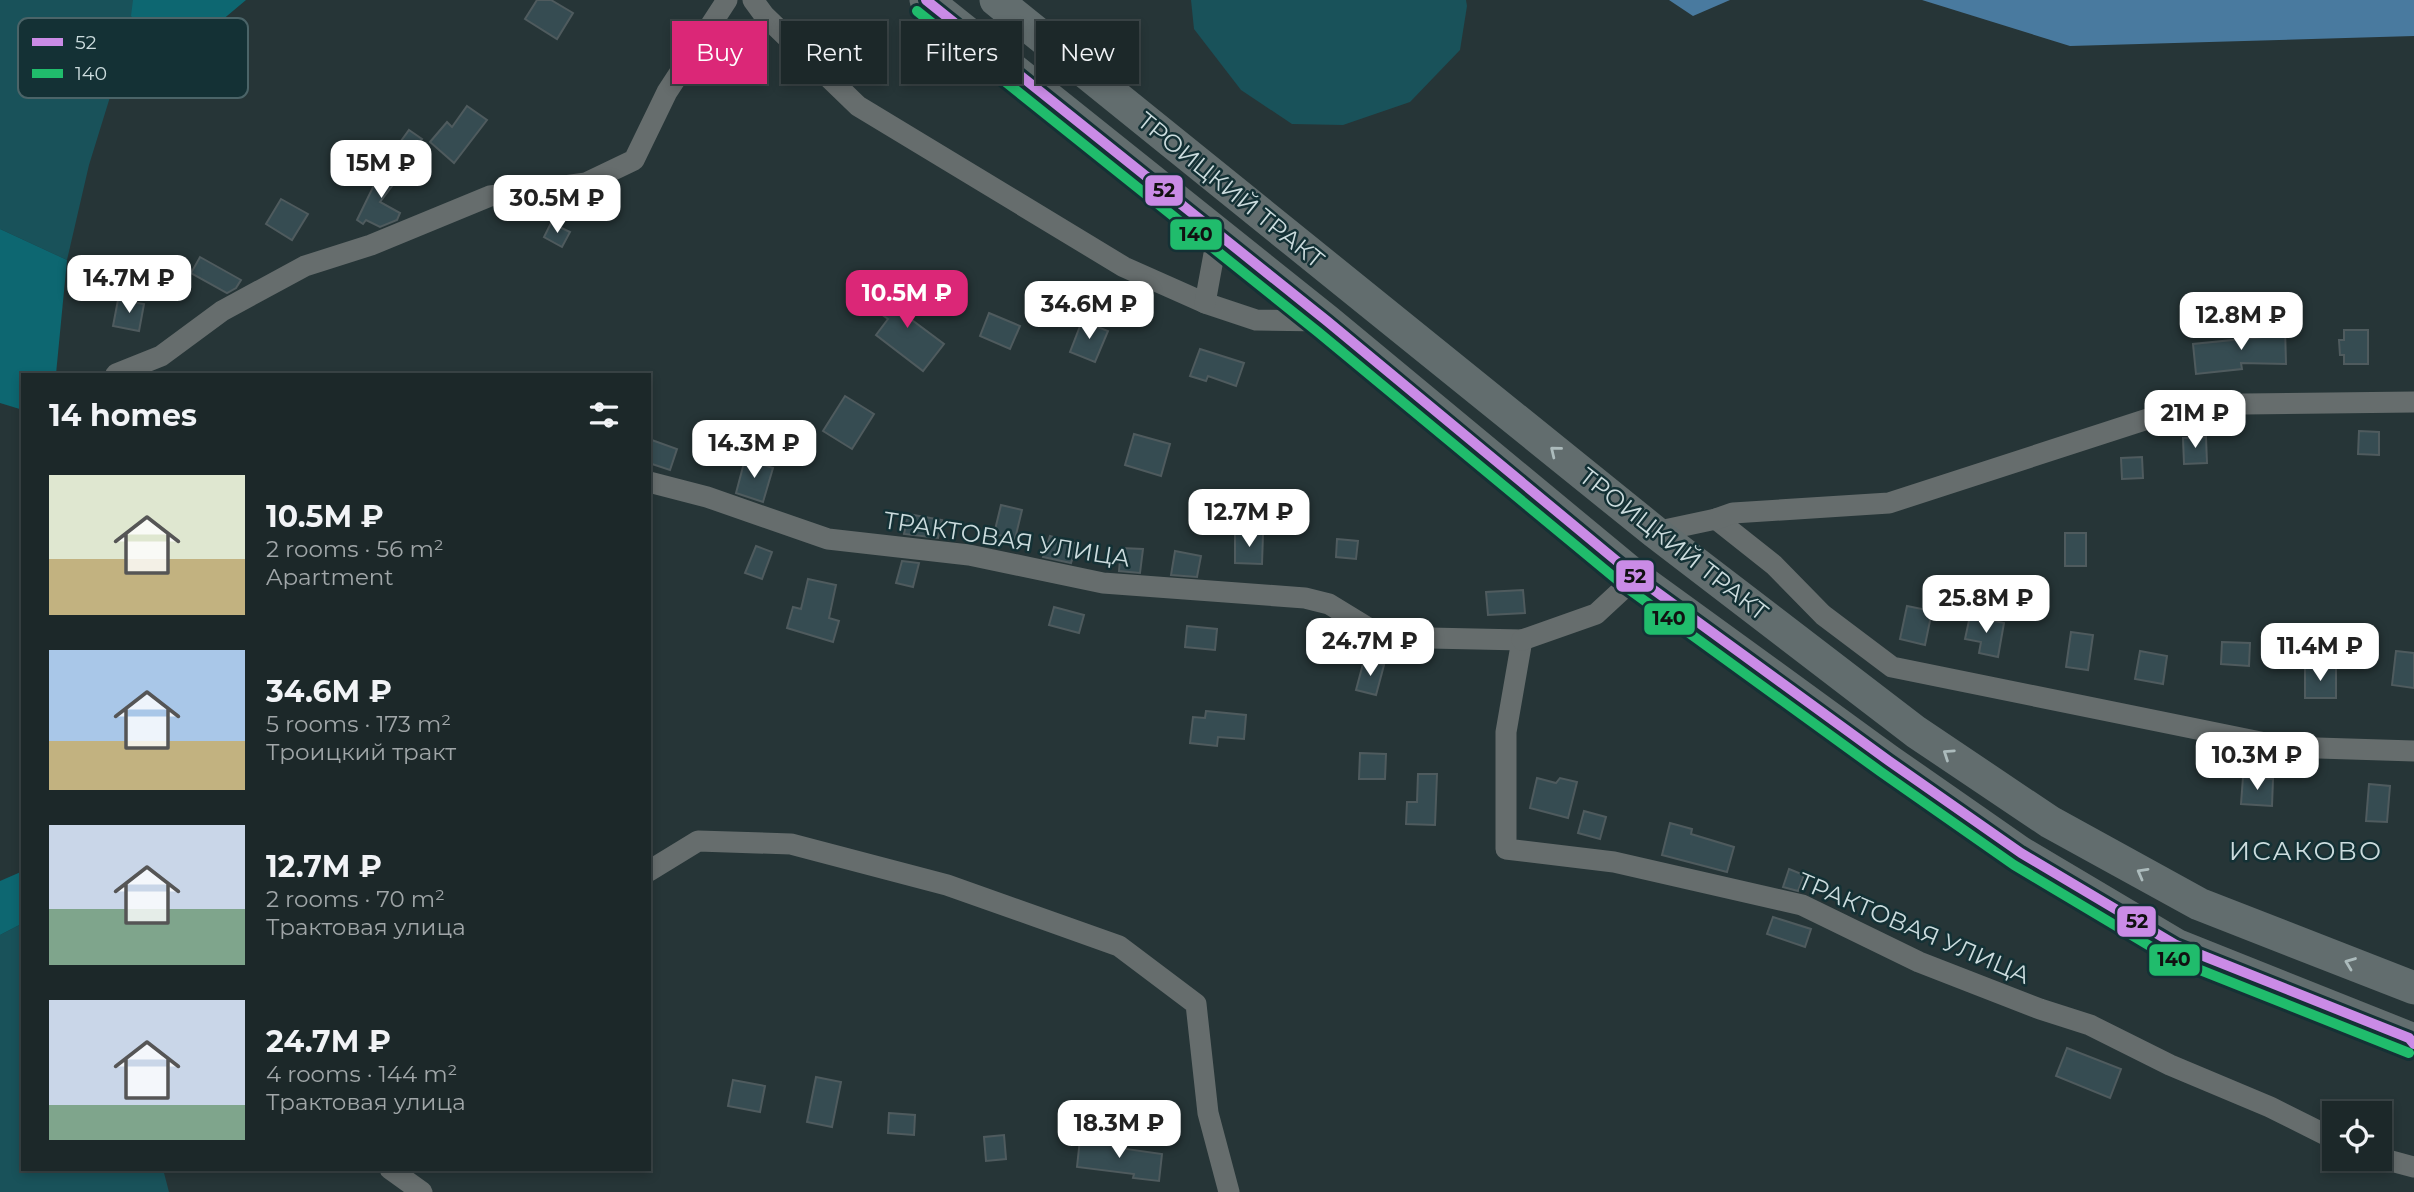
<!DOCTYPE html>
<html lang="en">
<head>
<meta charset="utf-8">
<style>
  :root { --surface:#1c2829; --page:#293435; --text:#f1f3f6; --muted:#a0a6a8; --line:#3a4446; --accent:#db2777 }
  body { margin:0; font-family:Montserrat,sans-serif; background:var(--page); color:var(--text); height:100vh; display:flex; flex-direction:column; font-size:26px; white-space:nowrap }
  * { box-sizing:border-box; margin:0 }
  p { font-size:23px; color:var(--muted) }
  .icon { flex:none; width:38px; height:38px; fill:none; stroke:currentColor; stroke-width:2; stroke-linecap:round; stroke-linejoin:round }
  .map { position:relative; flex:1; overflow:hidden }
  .drawer { position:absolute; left:21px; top:373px; width:630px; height:798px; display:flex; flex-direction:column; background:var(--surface); border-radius:0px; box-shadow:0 4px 10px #0003,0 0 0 2px var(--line) }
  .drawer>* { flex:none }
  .guide { position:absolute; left:672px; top:21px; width:665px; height:63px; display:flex; gap:14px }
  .fabs { position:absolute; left:2322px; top:1101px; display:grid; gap:14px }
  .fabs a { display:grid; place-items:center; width:70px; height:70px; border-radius:0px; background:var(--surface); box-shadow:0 4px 10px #0003,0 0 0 2px var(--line); font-size:35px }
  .price { position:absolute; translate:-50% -60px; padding:0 16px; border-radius:14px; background:#fff; color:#222; font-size:23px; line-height:46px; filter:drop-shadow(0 2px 4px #0008) }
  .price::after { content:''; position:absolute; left:50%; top:42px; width:21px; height:16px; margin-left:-10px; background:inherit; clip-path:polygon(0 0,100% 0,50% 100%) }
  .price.selected { background:var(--accent); color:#fff }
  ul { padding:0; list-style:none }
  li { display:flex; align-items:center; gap:21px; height:175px; padding:0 28px }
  li span { display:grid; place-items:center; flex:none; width:196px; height:140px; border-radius:0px; color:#555 }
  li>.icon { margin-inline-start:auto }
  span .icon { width:84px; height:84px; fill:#fffc; stroke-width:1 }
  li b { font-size:30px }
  h2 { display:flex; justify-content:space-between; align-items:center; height:84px; padding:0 28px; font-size:30px }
  .tag { padding:0 24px; border-radius:0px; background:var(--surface); box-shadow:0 4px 10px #0003,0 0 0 2px var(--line); font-size:24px; line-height:63px }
  .tag.selected { background:var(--accent); color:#fff }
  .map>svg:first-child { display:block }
  .green { fill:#19525a }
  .forest { fill:#0d6771 }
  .water { fill:#497a9f }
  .building { fill:#364c52; stroke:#4f5b5e; stroke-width:2 }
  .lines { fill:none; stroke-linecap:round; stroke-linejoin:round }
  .street { stroke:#666d6d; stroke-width:21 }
  .primary { stroke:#626d6e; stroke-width:33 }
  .bus-1-casing { stroke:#143135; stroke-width:16 }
  .bus-2-casing { stroke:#143135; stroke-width:16 }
  .bus-1 { stroke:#ca8be6; stroke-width:10 }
  .bus-2 { stroke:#20bc6c; stroke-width:10 }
  .oneway { stroke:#acbbbc }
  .labels { text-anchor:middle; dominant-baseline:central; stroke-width:5; stroke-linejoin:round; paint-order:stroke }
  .street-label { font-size:24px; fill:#ccdcde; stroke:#143135 }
  .neighbourhood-label { font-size:26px; letter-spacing:2px; fill:#ccdcde; stroke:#143135 }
  .key { fill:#143135; stroke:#4b6468; stroke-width:2 }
  .key-label { font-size:19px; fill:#ccdcde }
  .line-badge { stroke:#143135; stroke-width:2.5 }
  .pale-badge-label { font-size:19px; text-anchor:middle; font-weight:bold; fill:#111 }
</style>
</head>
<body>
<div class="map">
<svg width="2414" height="1192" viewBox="0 0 2414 1192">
  <rect width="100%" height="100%" fill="#263537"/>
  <g class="green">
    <path d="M0 0H140L89 165 67 260 0 229Z"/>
    <path d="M1191 0H1466L1467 6 1460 50 1410 102 1343 125 1292 124 1241 90 1194 29Z"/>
    <path d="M23 923V1169H163L169 1192H0V935Z"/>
  </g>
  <g class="forest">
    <path d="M133 0H246L221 21 183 63 131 16Z"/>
    <path d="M0 229 67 260 56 374H23V410L0 403Z"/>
    <path d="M23 871V923L0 935V881Z"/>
  </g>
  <g class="water">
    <path d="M1669 0H1730L1693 16Z"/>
    <path d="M1922 0H2414V36L2070 46Z"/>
  </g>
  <g class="building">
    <path d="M537 0H551L573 13 557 39 525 19Z"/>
    <path d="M467 106 487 120 454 163 430 142 447 122 452 127Z"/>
    <path d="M409 130 422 139 406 162 393 152Z"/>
    <path d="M390 164 402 173 380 202 400 213 397 220 380 227 366 220 363 224 357 220 377 179Z"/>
    <path d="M281 199 308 214 292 240 266 224Z"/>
    <path d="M551 223 570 232 562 247 544 237Z"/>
    <path d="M200 257 241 280 236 288 227 293 191 273Z"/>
    <path d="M898 285 920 302 908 317 944 344 923 371 876 335 888 319 877 311Z"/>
    <path d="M118 300 144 304 139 331 113 326Z"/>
    <path d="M989 313 1020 326 1010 349 980 336Z"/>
    <path d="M1082 321 1108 331 1095 362 1070 352Z"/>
    <path d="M2285 327 2286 364 2241 363 2242 369 2196 374 2193 344 2262 337V328Z"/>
    <path d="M2344 330H2368V364H2344V355H2340L2339 340H2344Z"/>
    <path d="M1200 349 1244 363 1236 386 1208 376 1206 381 1190 376Z"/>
    <path d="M845 396 874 414 852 449 823 431Z"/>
    <path d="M2359 431 2379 432V455L2358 454Z"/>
    <path d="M1134 434 1170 444 1161 476 1125 465Z"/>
    <path d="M2206 437 2207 463 2184 464 2183 438Z"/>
    <path d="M649 439 677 449 670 470 649 463Z"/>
    <path d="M2142 457 2143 478 2122 479 2121 458Z"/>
    <path d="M745 459 773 468 763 502 736 493Z"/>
    <path d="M1001 505 1022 510 1015 539 994 534Z"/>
    <path d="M908 514 942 520 938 538 904 534Z"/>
    <rect x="2065" y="533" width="21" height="33"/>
    <path d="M1235 534H1263L1262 564 1235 563Z"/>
    <path d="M1050 536 1077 544 1071 563 1043 557Z"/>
    <path d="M1337 539 1358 541 1356 559 1336 557Z"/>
    <path d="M756 546 772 552 762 579 745 573Z"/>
    <path d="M1121 548 1143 549 1140 573 1119 571Z"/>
    <path d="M1175 551 1201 556 1197 577 1171 575Z"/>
    <path d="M902 561 919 563 913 587 896 583Z"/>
    <path d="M808 579 836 585 829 618 839 621 833 642 787 628 793 607 801 609Z"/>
    <path d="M1523 590 1525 613 1488 615 1486 592Z"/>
    <path d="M1907 606 1932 611 1925 645 1900 639Z"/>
    <path d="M1054 607 1084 615 1079 633 1049 625Z"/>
    <path d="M1970 616 2004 623 1998 657 1979 653 1981 642 1965 639Z"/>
    <path d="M1187 626 1217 629 1215 650 1185 647Z"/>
    <path d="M2071 632 2093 635 2088 670 2066 667Z"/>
    <path d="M2222 642 2250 643 2249 666 2221 664Z"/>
    <path d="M2140 651 2167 656 2163 684 2135 679Z"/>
    <path d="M2396 651 2414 653V688L2392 685Z"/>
    <path d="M1364 660 1384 665 1376 695 1356 690Z"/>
    <rect x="2305" y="668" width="31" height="30"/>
    <path d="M1206 711 1246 715 1244 739 1218 737 1217 746 1190 743 1193 717 1205 718Z"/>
    <path d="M1360 753 1386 754 1385 779H1359Z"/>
    <path d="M1418 774H1437L1435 825 1406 824 1407 802H1417Z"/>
    <path d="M2243 777 2273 779 2272 806 2241 804Z"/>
    <path d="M1537 778 1556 783 1560 778 1577 782 1568 818 1530 808Z"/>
    <path d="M2369 784 2390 786 2387 822 2366 821Z"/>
    <path d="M1584 811 1606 817 1600 839 1578 833Z"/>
    <path d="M1670 823 1692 829 1691 834 1734 847 1727 872 1662 855Z"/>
    <path d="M1789 869 1804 875 1798 891 1783 887Z"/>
    <path d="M1773 917 1811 929 1805 947 1767 934Z"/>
    <path d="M2067 1048 2121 1069 2110 1098 2056 1076Z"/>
    <path d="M816 1077 841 1082 832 1127 807 1122Z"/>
    <path d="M733 1080 765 1086 760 1112 728 1106Z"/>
    <path d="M889 1113 915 1115 914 1135 888 1133Z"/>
    <path d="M1004 1135 1006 1159 986 1161 984 1137Z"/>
    <path d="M1080 1139 1112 1143V1147L1162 1154 1159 1181 1133 1178 1134 1174 1077 1167Z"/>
  </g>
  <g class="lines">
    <g class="street">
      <path d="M753 0 764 15 858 106 1124 267 1205 303 1256 320 1327 321"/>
      <path d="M1205 303 1218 232"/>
      <path d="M116 374 161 356 222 311 305 266 371 245 490 196 586 183 634 160 667 92 727 0"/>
      <path d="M649 482 707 497 828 539 969 555 1103 583 1305 598 1329 604 1383 637 1522 640 1506 732V849L1614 862 1802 905 1919 962 2040 1009 2090 1025 2170 1065 2270 1107 2334 1139"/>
      <path d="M1716 519 1774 565 1823 615 1892 667 2285 747 2414 751"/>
      <path d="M1655 532 1716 519 1733 513 1889 503 2160 415 2244 404 2414 402"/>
      <path d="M1522 640 1596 614 1636 577"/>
      <path d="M649 871 698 841 791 844 947 885 1119 946 1196 1004 1208 1113 1229 1192"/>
      <path d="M2380 1158 2414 1167"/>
      <path d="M390 1169 422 1192"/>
    </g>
    <g class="primary">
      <path d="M926 0 1327 321 1636 577 1889 761 2021 853 2176 945 2414 1040"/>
      <path d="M996 0 1655 532 1916 732 2050 822 2199 904 2414 988"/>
    </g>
    <defs>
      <path id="bus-1" d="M926 0 1327 321 1636 577 1889 761 2021 853 2176 945 2409 1038 2414 1044"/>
      <path id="bus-2" d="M917 11 1318 332 1627 588 1881 772 2014 865 2170 958 2409 1053"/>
    </defs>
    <use href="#bus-1" class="bus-1-casing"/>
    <use href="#bus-2" class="bus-2-casing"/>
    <use href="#bus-1" class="bus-1"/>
    <use href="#bus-2" class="bus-2"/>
  </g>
  <defs><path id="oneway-chevron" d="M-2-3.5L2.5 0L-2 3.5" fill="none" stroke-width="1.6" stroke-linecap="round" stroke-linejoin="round" transform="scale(1.75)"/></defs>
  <g class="oneway">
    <use href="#oneway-chevron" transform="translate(1555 451) rotate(-141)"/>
    <use href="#oneway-chevron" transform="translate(1948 754) rotate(-146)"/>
    <use href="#oneway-chevron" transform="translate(2142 873) rotate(-151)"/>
    <use href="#oneway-chevron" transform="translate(2350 963) rotate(-159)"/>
  </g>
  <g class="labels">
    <g class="street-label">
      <text transform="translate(1231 190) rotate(39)">ТРОИЦКИЙ ТРАКТ</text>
      <text transform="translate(1007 539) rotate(9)">ТРАКТОВАЯ УЛИЦА</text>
      <text transform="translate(1674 544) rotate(38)">ТРОИЦКИЙ ТРАКТ</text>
      <text transform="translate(1914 928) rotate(23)">ТРАКТОВАЯ УЛИЦА</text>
    </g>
    <g class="neighbourhood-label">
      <text x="2306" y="851">ИСАКОВО</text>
    </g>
  </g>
  <rect x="18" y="18" width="230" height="80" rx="10" class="key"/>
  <rect x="32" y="38" width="31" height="8" fill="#ca8be6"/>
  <rect x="32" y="69" width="31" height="9" fill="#20bc6c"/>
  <g class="key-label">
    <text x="75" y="49">52</text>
    <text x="75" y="80">140</text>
  </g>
  <g class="line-badge">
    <rect x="1144" y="174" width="40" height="33" rx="7" fill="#ca8be6"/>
    <rect x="1169" y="218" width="54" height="33" rx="7" fill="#20bc6c"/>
    <rect x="1615" y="559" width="40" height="34" rx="7" fill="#ca8be6"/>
    <rect x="1643" y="602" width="53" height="34" rx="7" fill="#20bc6c"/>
    <rect x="2116" y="905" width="41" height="33" rx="7" fill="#ca8be6"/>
    <rect x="2148" y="943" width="53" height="34" rx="7" fill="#20bc6c"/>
  </g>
  <g class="pale-badge-label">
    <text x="1164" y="197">52</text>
    <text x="1196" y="241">140</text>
    <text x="1635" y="583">52</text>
    <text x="1669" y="625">140</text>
    <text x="2137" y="928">52</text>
    <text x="2174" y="966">140</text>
  </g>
</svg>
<div class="fabs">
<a><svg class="icon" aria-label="locate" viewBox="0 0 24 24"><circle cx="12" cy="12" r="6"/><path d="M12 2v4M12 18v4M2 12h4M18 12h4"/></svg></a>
</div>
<b class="price" style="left:381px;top:200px">15M ₽</b>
<b class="price" style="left:557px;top:235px">30.5M ₽</b>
<b class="price" style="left:129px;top:315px">14.7M ₽</b>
<b class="price selected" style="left:907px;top:330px">10.5M ₽</b>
<b class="price" style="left:1089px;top:341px">34.6M ₽</b>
<b class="price" style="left:2241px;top:352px">12.8M ₽</b>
<b class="price" style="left:2195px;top:450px">21M ₽</b>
<b class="price" style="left:754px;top:480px">14.3M ₽</b>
<b class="price" style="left:1249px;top:549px">12.7M ₽</b>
<b class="price" style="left:1986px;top:635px">25.8M ₽</b>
<b class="price" style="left:1370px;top:678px">24.7M ₽</b>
<b class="price" style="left:2320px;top:683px">11.4M ₽</b>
<b class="price" style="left:2257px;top:792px">10.3M ₽</b>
<b class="price" style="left:1119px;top:1160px">18.3M ₽</b>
<div class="guide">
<a class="tag selected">Buy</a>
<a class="tag">Rent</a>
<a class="tag">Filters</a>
<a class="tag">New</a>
</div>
<section class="drawer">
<h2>14 homes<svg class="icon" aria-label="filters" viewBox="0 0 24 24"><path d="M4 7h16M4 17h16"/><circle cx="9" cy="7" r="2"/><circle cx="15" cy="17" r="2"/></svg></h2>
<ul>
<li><span style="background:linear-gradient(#dfe7d0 60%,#c2b280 0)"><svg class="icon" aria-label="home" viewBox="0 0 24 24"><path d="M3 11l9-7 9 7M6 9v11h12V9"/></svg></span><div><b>10.5M ₽</b><p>2 rooms · 56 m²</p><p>Apartment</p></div></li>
<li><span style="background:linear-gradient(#a9c7e8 65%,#c2b280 0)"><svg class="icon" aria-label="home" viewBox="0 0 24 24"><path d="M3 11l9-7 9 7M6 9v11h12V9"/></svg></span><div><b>34.6M ₽</b><p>5 rooms · 173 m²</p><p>Троицкий тракт</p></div></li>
<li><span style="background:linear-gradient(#c9d6e8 60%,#7fa58c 0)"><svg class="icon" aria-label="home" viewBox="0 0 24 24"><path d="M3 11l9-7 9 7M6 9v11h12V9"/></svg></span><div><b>12.7M ₽</b><p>2 rooms · 70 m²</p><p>Трактовая улица</p></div></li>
<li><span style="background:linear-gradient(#c9d6e8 75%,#7fa58c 0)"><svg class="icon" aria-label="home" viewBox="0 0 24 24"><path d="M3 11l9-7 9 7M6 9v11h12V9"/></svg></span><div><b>24.7M ₽</b><p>4 rooms · 144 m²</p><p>Трактовая улица</p></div></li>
</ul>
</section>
</div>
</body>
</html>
